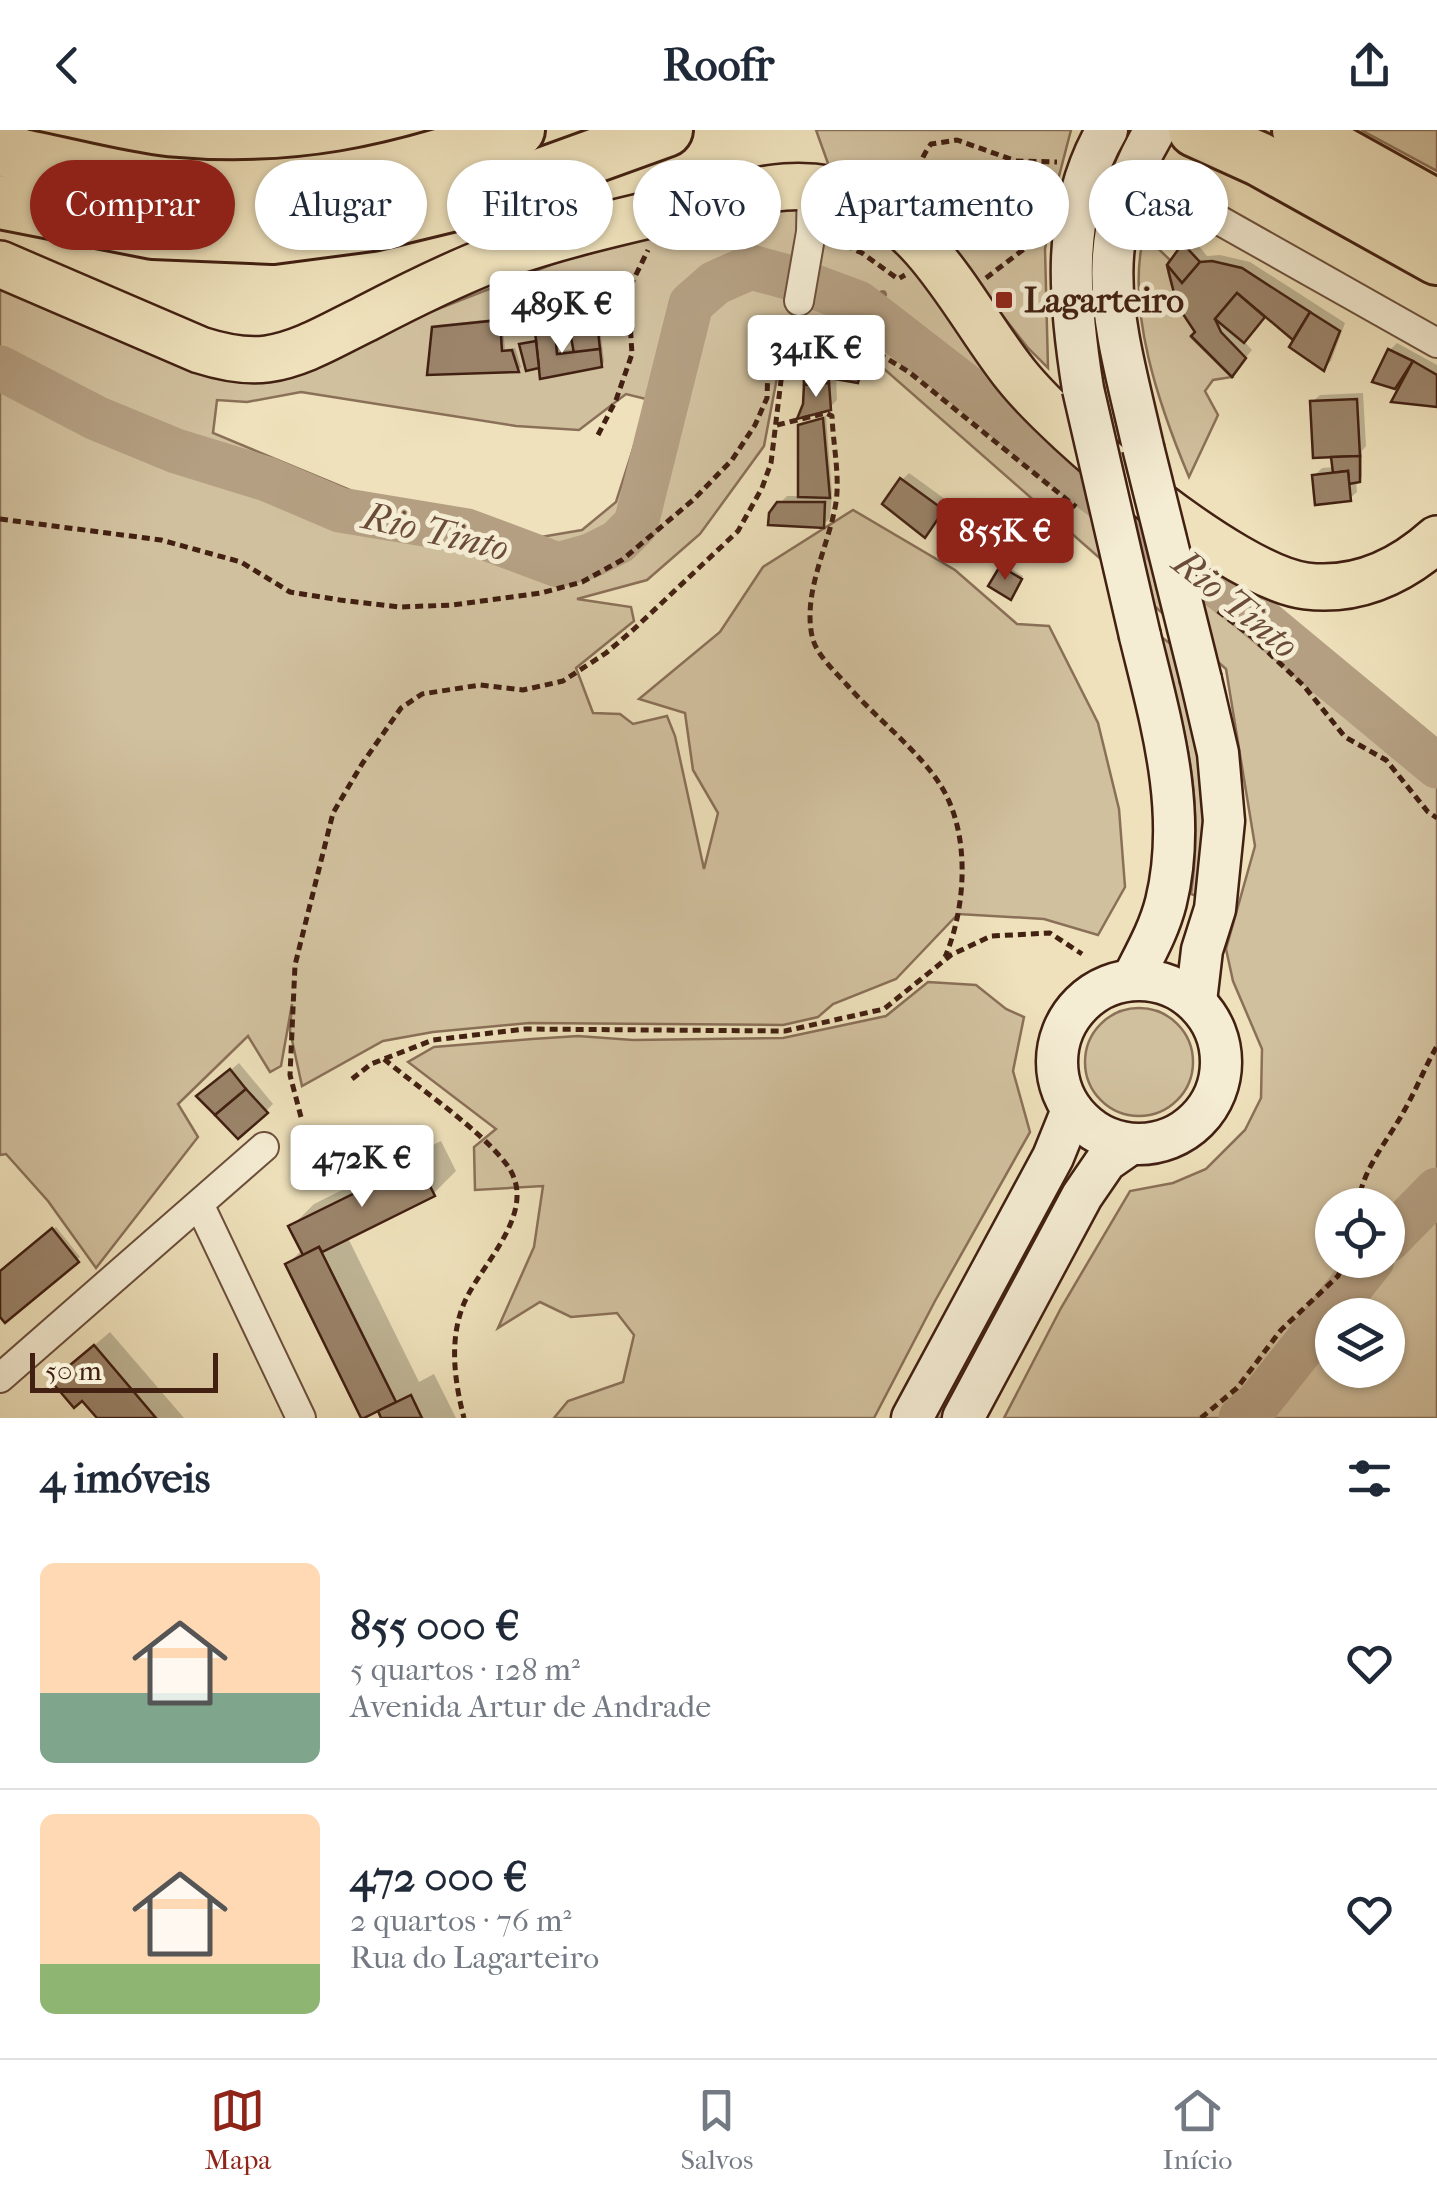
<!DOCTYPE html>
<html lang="pt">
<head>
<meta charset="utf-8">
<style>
  :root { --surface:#fff; --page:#f2f2f3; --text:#1f2937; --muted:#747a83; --line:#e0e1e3; --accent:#8f2418 }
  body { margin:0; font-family:"IM FELL French Canon",serif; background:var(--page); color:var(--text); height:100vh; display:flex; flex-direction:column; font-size:38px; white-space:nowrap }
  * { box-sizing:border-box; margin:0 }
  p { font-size:32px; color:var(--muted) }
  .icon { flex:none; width:55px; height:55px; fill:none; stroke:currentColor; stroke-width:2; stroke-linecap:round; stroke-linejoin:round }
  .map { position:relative; height:1288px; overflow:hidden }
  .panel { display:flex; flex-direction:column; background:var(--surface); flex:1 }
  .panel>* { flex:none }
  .guide { position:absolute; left:30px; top:30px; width:1378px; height:90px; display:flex; gap:20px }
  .buttons { position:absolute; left:1315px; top:1058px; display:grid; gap:20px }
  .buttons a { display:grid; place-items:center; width:90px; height:90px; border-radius:50%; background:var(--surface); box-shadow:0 2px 8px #0004; font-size:50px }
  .scale { position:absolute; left:30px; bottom:25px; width:188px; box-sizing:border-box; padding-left:10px; border:5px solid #422012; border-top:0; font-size:28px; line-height:35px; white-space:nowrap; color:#422012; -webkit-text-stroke:8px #f4ecd3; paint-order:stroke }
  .price { position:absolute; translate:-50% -85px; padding:0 22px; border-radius:10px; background:#fff; color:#222; font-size:32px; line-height:65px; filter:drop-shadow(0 2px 5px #0008) }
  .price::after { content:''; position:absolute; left:50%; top:60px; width:30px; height:22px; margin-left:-15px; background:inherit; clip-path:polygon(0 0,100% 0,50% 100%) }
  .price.on { background:var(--accent); color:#fff }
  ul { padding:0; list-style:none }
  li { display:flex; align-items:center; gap:30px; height:250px; padding:0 40px }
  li+li { border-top:2px solid var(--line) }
  li span { display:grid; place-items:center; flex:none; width:280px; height:200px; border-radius:15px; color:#555 }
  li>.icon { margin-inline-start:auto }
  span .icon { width:120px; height:120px; fill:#fffc; stroke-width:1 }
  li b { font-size:42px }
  h2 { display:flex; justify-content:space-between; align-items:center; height:120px; padding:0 40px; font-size:42px }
  .tag { padding:0 35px; border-radius:45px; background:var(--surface); box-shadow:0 2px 8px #0004; font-size:35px; line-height:90px }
  .tag.on { background:var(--accent); color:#fff }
  header { display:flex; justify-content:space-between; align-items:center; height:130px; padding:0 40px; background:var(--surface); font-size:45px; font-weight:700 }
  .tab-bar { display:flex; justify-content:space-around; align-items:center; height:140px; border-top:2px solid var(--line); background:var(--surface); font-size:28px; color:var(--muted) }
  .tab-bar a { display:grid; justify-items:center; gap:5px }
  .tab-bar .on { color:var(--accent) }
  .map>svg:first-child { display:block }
  .green { fill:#d1c09e; stroke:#8a7058; stroke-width:2.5; fill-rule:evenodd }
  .shadow { fill:#0003 }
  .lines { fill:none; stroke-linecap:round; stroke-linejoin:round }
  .stream { stroke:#866c55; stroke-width:8 }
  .river { stroke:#b49f82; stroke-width:45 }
  .building { fill:#9b846a; stroke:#422012; stroke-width:2.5 }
  .minor-casing { stroke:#6d503c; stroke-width:32 }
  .secondary-casing { stroke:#422012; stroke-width:45 }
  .primary-casing { stroke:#422012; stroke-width:50 }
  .motorway-casing { stroke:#422012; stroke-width:58 }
  .path { stroke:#422012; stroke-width:5; stroke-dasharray:8 5; stroke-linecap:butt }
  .minor { stroke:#f4ecd3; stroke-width:28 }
  .secondary { stroke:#f4ecd3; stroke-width:40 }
  .primary { stroke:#eee1bb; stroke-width:45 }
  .motorway { stroke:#eee1bb; stroke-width:52 }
  .secondary-bridge-casing { stroke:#422012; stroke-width:45; stroke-linecap:butt }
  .secondary-bridge { stroke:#f4ecd3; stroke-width:40 }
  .poi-dot { fill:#8f2418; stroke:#f4ecd3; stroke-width:4 }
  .labels { text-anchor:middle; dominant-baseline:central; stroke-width:10; stroke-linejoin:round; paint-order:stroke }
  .poi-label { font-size:35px; font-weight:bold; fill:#422012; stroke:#f4ecd3; text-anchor:start }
  .water-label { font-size:38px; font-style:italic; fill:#6a4c39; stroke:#f4ecd3 }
</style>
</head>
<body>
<header><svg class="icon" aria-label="back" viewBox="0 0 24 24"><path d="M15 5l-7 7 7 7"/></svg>Roofr<svg class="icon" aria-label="share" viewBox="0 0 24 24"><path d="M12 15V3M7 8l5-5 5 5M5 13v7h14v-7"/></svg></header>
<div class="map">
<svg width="1437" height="1288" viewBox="0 0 1437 1288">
  <rect width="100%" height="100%" fill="#eee1bb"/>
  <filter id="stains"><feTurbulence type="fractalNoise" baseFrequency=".002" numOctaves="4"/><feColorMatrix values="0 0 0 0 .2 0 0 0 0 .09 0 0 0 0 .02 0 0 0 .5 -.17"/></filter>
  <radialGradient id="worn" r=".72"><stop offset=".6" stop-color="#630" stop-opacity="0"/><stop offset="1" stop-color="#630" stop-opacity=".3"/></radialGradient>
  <g class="green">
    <path d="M816 0H1071L1058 50 1045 119 1048 238 1028 218 915 74 830 39Z"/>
    <path d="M1361 0H1437V41Z"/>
    <path d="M773 77 823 79 877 103 916 140 998 244 1227 455 1437 625V1288H1004L1061 1178 1130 1061 1173 1053 1206 1039 1245 1000 1261 968 1262 919 1233 851 1226 819 1255 716 1226 539 882 237 827 212 792 205 784 211 764 316 700 404 647 450 577 469 631 477 634 491 576 538 593 583 620 584 633 594 667 586 675 606 704 739 718 683 693 640 685 583 639 569 720 502 763 437 853 380 955 440 1017 494 1049 496 1098 593 1119 679 1125 757 1098 805 1044 789 958 784 896 849 833 874 818 887 783 895 529 893 433 902 383 911 302 956 290 901 292 874 281 936 270 942 248 906 178 974 198 1007 96 1138 48 1071 6 1024 0 1025V150L190 236 397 195 584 122ZM301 262 516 296 579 300 626 264 646 269 644 285 616 372 582 400 541 407 494 391 403 382 213 303 217 270 247 272ZM1332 1075H1388V1130H1332ZM1332 1185H1388V1240H1332Z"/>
    <path d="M1144 105 1170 130 1167 135C1172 162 1180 179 1195 202L1191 207 1232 247 1213 250 1205 261 1218 285 1189 347C1160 278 1125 179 1144 105Z"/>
    <path d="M1160 506 1180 521 1206 616 1204 769 1191 764C1205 664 1185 602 1160 506Z"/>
    <path d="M928 852 976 855 1006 879 1024 887 1013 941 1030 1002 935 1171 874 1288H554L568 1271 623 1252 634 1205 617 1183 571 1187 540 1172 498 1198 534 1117 543 1056 475 1060 474 1017 496 999 408 932 434 917 532 909 578 906 633 910 783 908 886 886Z"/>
    <circle cx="1139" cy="932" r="54"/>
    <path d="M1054 1059 1066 1066 948 1288H932Z"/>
  </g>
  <g class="shadow">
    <path d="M1194 110 1207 126 1220 125 1250 132 1345 193 1331 231 1324 238 1266 184 1243 210 1252 220 1238 237 1198 202 1182 119Z"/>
    <path d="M606 162 597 170 604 232 601 235H542L522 215 538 210 540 199 564 196 567 206 558 210 559 222 575 218 571 176 587 166Z"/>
    <path d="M502 188 505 219 515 218 521 237 518 240 434 198 437 195Z"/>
    <path d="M833 205 834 224 864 229 860 247 858 250 836 246 837 270 830 277 806 274V214L813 206Z"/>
    <path d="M1397 213 1437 235V275L1407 243 1394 256 1390 220Z"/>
    <path d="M1363 263 1366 316 1362 321V347L1356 350 1357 362 1349 369 1314 346 1322 338 1335 337 1312 272 1320 265Z"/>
    <path d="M826 286 832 363 830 388 823 395 779 374 787 366H801L800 296Z"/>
    <path d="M909 343 949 372 932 397 902 350Z"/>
    <path d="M1005 435 1023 446 1013 464 991 455Z"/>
    <path d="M239 933 273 974 266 981 207 960Z"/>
    <path d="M441 1011 456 1041 433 1064 347 1106 419 1252 434 1244 456 1288H384L288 1134 303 1119 291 1097 314 1074Z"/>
    <path d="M56 1097 80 1127 5 1189 0 1183V1144Z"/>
    <path d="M110 1202 184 1288H100L70 1236Z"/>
  </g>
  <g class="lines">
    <path class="stream" d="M858 173 883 164"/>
    <g class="river">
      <path d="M0 238 96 288 176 321 267 349 340 380 467 401 558 435 590 426 618 412 636 394 691 174 715 153 751 137 791 148 858 173 978 266 1050 328 1244 476 1437 636"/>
      <path d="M1388 1110 1437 1060"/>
      <path d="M1241 1288 1259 1272 1372 1130"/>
    </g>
  </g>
  <g class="building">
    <path d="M1180 117H1186L1200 132 1182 153 1167 135Z"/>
    <path d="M1212 131 1242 138 1310 182 1293 210 1237 163 1215 189 1221 202 1246 228 1232 247 1191 206 1195 202 1177 175 1167 135 1182 153 1200 132Z"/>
    <path d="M603 163 604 169 595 173 600 219 574 224 566 178 581 168Z"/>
    <path d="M1237 163 1265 187 1244 213 1215 189Z"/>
    <path d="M1310 182 1340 201 1324 241 1289 217Z"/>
    <path d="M500 190 502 221 512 220 519 242 427 245 432 197Z"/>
    <path d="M562 197 565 211 556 213 557 224 600 219 602 237 540 249 535 201Z"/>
    <path d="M536 211 539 238 526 241 519 214Z"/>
    <path d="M803 212H826L829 253 804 255Z"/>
    <path d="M1388 219 1413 231 1395 259 1372 252Z"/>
    <path d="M827 226 863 231 858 253 829 248Z"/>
    <path d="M1413 231 1437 245V277L1391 272Z"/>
    <path d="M829 253 831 280 797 289 803 274 804 255Z"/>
    <path d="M1357 269 1360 326 1313 328 1310 271Z"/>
    <path d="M823 288 830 368 798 367V295Z"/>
    <path d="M1360 326V352L1349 354 1348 341 1333 343 1331 327Z"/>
    <path d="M1348 341 1351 371 1315 375 1312 345Z"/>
    <path d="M900 348 944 380 925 408 882 374Z"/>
    <path d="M777 372H825L824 398 768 395 769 383Z"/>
    <path d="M1000 436 1022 449 1011 470 988 456Z"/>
    <path d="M230 939 246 959 215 985 196 966Z"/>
    <path d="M246 959 268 983 238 1009 215 985Z"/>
    <path d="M418 1032 435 1066 322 1122 319 1117 303 1125 288 1096Z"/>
    <path d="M52 1098 79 1132 5 1193 0 1187V1141Z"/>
    <path d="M319 1117 396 1272 364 1288H361L285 1134Z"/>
    <path d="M94 1215 156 1288H97L82 1271 74 1278 51 1251Z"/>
    <path d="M411 1265 422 1288H381L378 1281Z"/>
  </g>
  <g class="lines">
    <defs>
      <g id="minor">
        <path d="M1135 35 1171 63 1437 213"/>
        <path d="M799 171 811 102 812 55"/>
        <path d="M200 1076 301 1288"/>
        <path d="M0 1248 264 1017"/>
      </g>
      <g id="secondary">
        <path d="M1083 259C1069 171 1060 80 1107 0"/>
        <path d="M1143 317C1115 193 1086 118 1155 0"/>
        <circle cx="1139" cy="932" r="82"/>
        <path d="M1132 850C1145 824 1159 800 1166 772 1188 682 1161 592 1140 506"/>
        <path d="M1196 871 1202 820 1215 779 1224 691 1218 623 1201 550"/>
        <path d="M912 1288 1053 1027 1072 980"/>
        <path d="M963 1288 1082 1066 1106 1031 1129 1015"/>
      </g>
      <path id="primary" d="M0 134 200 220C222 227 244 232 267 229 302 224 334 204 365 189 407 167 451 145 495 128 562 104 631 89 700 73 753 61 803 46 856 67 930 97 968 185 1016 245 1063 304 1233 447 1306 456 1356 462 1400 442 1437 409"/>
      <g id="motorway">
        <path d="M1195 0 1259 29 1437 128"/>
        <path d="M1299 0 1437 77"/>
        <path d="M0 18 22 26C69 35 118 49 165 54 296 66 396 44 518 0"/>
        <path d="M0 72 153 102 273 107 372 94 475 69 666 0"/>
      </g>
    </defs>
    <use href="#minor" class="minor-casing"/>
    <use href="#secondary" class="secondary-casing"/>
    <use href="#primary" class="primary-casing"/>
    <use href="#motorway" class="motorway-casing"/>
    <g class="path">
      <path d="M934 75C916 53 914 37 931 14L957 10 1016 31 1057 32"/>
      <path d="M833 110 862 123 898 149 905 145"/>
      <path d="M986 148 1041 106"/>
      <path d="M806 194 861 213 909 242 1076 377"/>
      <path d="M777 295 826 283 832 286C833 315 841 350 835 378 827 419 803 463 812 506 816 525 835 541 847 555 875 587 921 623 941 656 971 704 966 778 945 827"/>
      <path d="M598 305 616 270 632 224 628 161 648 120"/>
      <path d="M0 389 161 410 241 432 290 462 340 470 399 477 453 475 541 463 582 452 622 430 693 370 732 330 755 295 767 268 768 236 779 193 785 192"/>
      <path d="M1218 481 1252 507 1304 556 1345 607 1386 630 1428 682 1437 688"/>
      <path d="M384 929C421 960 480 999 507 1035 539 1079 486 1129 467 1167 448 1204 454 1250 464 1288"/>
      <path d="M352 949 371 934 433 910 525 899 785 901 884 879 951 825 991 806 1050 803 1082 824"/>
      <path d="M301 987 290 945 295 835 333 683 362 634 401 578 422 564 480 555 523 560 563 551 606 523 633 500 738 401 762 358 771 333 783 234 791 193"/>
      <path d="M1358 1075C1362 1039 1387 1012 1404 981 1416 960 1425 937 1437 916"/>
      <path d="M1201 1288 1237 1258 1281 1200 1338 1146 1345 1130"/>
    </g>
    <use href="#minor" class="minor"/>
    <use href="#secondary" class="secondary"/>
    <use href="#primary" class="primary"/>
    <use href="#motorway" class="motorway"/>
    <defs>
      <g id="secondary-bridge">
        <path d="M1083 259 1140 506"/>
        <path d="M1143 317 1201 550"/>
      </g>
    </defs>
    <use href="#secondary-bridge" class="secondary-bridge-casing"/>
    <use href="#secondary-bridge" class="secondary-bridge"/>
  </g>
  <rect class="poi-dot" x="994" y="160" width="20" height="20" rx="5"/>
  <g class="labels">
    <g class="poi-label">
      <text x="1024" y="170">Lagarteiro</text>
    </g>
    <g class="water-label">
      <text transform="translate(436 402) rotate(13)">Rio Tinto</text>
      <text transform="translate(1236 474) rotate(39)">Rio Tinto</text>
    </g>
  </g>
  <rect width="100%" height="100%" filter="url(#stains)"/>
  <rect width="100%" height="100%" fill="url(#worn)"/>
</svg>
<div class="buttons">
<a><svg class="icon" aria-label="locate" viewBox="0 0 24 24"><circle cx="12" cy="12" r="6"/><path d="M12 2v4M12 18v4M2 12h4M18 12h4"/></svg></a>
<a><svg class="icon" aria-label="layers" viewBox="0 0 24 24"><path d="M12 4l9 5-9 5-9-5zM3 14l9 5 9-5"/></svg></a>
</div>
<div class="scale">50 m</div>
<b class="price" style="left:562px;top:226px">489K €</b>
<b class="price" style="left:816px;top:270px">341K €</b>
<b class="price on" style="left:1005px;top:453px">855K €</b>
<b class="price" style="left:362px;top:1080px">472K €</b>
<div class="guide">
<a class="tag on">Comprar</a>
<a class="tag">Alugar</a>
<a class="tag">Filtros</a>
<a class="tag">Novo</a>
<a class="tag">Apartamento</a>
<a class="tag">Casa</a>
</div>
</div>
<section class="panel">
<h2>4 imóveis<svg class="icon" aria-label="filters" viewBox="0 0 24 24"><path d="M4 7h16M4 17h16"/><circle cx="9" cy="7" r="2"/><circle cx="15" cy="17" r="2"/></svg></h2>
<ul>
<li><span style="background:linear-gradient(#ffd9b3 65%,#7fa58c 0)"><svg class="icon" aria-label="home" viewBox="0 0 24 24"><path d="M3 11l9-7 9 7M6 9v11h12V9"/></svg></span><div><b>855 000 €</b><p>5 quartos · 128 m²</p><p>Avenida Artur de Andrade</p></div><svg class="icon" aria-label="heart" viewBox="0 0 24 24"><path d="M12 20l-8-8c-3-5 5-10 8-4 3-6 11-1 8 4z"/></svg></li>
<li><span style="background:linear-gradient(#ffd9b3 75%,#8fb573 0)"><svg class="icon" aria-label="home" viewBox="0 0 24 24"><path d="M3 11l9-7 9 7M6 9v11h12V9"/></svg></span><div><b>472 000 €</b><p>2 quartos · 76 m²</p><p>Rua do Lagarteiro</p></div><svg class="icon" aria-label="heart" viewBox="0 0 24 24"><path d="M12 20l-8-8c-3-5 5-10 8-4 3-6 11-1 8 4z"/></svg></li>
</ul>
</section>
<nav class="tab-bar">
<a class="on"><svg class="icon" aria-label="map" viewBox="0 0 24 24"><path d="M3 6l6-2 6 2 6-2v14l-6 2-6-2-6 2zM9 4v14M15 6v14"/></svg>Mapa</a>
<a><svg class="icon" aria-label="saved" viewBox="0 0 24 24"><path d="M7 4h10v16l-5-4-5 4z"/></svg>Salvos</a>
<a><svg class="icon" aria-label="home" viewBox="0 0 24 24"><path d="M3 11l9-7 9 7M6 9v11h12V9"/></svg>Início</a>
</nav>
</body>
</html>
